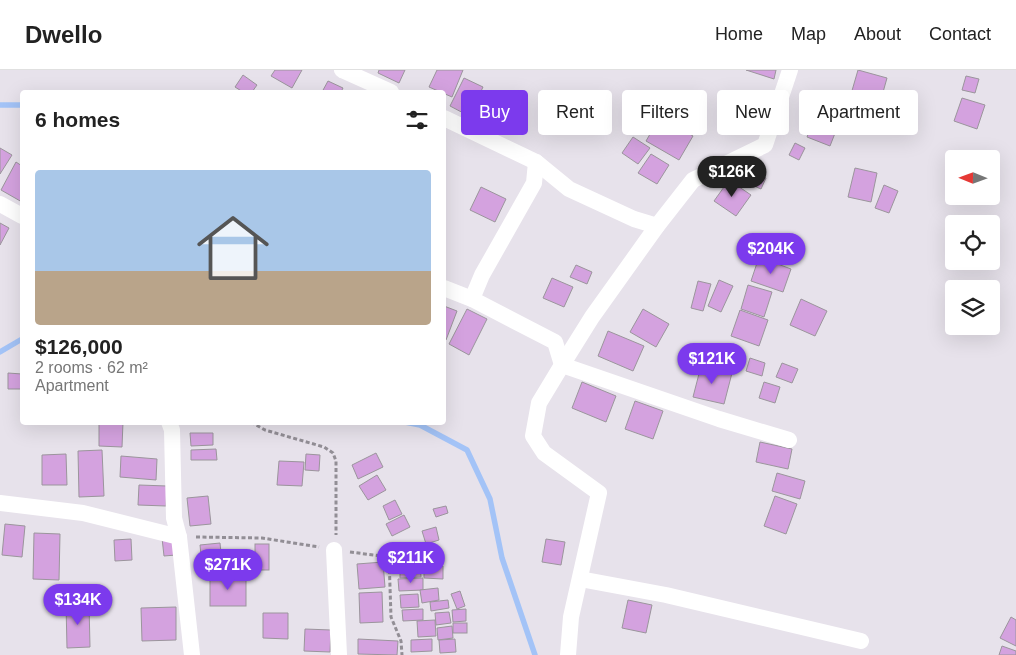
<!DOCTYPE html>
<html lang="en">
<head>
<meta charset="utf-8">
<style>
  :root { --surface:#fff; --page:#f2f2f2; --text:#222; --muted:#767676; --line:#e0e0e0; --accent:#7c3aed }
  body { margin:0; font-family:Helvetica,sans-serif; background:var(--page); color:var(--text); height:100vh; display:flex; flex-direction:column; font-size:19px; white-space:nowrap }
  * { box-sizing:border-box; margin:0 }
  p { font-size:16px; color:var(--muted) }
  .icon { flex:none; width:28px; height:28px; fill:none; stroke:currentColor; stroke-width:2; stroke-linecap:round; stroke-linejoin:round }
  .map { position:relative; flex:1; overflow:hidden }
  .panel { position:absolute; left:20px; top:20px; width:426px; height:335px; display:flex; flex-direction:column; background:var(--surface); border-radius:5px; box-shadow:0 5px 20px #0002 }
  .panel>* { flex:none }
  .banner { position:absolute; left:461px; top:20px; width:475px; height:45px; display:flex; gap:10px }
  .needle { width:32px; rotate:271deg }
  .controls { position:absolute; left:945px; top:80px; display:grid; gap:10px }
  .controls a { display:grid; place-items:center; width:55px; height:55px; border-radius:5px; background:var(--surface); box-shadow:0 5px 20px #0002; font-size:25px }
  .price { position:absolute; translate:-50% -42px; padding:0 11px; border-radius:18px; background:var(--accent); color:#fff; font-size:16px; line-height:32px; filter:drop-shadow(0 1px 2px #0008) }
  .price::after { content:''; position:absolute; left:50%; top:30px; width:15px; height:11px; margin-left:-8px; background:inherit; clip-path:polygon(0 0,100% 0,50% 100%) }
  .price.active { background:#222; color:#fff }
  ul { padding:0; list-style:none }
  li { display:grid; align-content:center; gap:10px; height:265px; padding:0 15px }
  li+li { border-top:1px solid var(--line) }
  li span { display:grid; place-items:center; height:155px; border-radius:5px; color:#555 }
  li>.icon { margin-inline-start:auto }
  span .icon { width:90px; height:90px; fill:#fffc; stroke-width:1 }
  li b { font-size:21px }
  h2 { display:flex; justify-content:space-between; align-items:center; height:60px; padding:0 15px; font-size:21px }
  .chip { padding:0 18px; border-radius:5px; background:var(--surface); box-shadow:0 5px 20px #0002; font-size:18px; line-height:45px }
  .chip.active { background:var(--accent); color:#fff }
  header { display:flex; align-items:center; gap:30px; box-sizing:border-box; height:70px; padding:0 25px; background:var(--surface); border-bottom:1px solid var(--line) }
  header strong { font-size:24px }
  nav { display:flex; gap:28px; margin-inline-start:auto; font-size:18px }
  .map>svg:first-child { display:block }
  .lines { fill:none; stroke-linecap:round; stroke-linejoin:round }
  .stream { stroke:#a3c3f7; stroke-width:5.5 }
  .building { fill:#d4a2df; stroke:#9b959c }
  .path { stroke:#928e95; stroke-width:3; stroke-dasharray:4 2.5; stroke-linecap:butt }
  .minor { stroke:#fff; stroke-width:16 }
</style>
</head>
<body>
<header>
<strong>Dwello</strong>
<nav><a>Home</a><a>Map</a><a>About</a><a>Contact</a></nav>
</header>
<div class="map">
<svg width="1016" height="585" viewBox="0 0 1016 585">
  <rect width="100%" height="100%" fill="#e7e2eb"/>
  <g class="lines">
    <g class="stream">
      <path d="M0 35H22"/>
      <path d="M0 282 22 269"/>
      <path d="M405 352 420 355 467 380 490 429 502 488 535 585"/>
    </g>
  </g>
  <g class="building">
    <path d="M275 0H302L292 18 271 6Z"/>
    <path d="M379 0H405L399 13 378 3Z"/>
    <path d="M437 0H463L452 27 429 17Z"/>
    <path d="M746 0H776L774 9Z"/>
    <path d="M858 0 887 8 878 40 849 31Z"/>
    <path d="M243 5 257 15 252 22H243L235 17Z"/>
    <path d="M966 6 979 9 975 23 962 20Z"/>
    <path d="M464 8 483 17 469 46 450 36Z"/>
    <path d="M328 11 343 18 341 22H322Z"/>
    <path d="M962 28 985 35 977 59 954 51Z"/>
    <path d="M480 36 496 43 490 57 474 50Z"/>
    <path d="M816 44 839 53 830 76 807 67Z"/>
    <path d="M660 47 693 66 679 90 646 71Z"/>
    <path d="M633 67 650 78 638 94 622 83Z"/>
    <path d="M795 73 805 78 799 90 789 85Z"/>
    <path d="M0 78 12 85 0 104Z"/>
    <path d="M651 84 669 95 657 114 638 103Z"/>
    <path d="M16 92 22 96V132L1 120Z"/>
    <path d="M855 98 877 103 871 132 848 127Z"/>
    <path d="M750 101 766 108 761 119 745 112Z"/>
    <path d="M729 110 751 125 736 146 714 131Z"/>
    <path d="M884 115 898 121 889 143 875 138Z"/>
    <path d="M481 117 506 129 495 152 470 140Z"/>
    <path d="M0 153 9 158 0 175Z"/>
    <path d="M759 187 791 199 783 222 751 211Z"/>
    <path d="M576 195 592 202 587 214 570 207Z"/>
    <path d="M552 208 573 217 564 237 543 228Z"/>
    <path d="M719 210 733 216 721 242 708 236Z"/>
    <path d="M698 211 711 214 703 241 691 238Z"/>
    <path d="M748 215 772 222 764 247 741 239Z"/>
    <path d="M801 229 827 241 815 266 790 255Z"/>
    <path d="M444 236 457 241 446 270H444Z"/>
    <path d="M467 239 487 249 469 285 449 274Z"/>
    <path d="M643 239 669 254 656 277 630 262Z"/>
    <path d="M740 240 768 250 759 276 731 266Z"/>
    <path d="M608 261 644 276 633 301 598 286Z"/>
    <path d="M750 288 765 293 762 306 746 301Z"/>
    <path d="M782 293 798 299 792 313 776 307Z"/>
    <path d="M701 296 732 303 724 334 693 327Z"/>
    <path d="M8 303 22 304V319H8Z"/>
    <path d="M582 312 616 326 606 352 572 338Z"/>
    <path d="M764 312 780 317 775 333 759 328Z"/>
    <path d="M635 331 663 341 653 369 625 359Z"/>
    <path d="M99 352H123L122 377 99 376Z"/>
    <path d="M190 363H213V375L191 376Z"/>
    <path d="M760 372 792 379 788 399 756 392Z"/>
    <path d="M216 379 217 390H191V380Z"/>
    <path d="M102 380 104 426 79 427 78 381Z"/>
    <path d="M376 383 383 397 358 409 352 395Z"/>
    <path d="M66 384 67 415H42V385Z"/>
    <path d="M306 384 320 385 319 401 305 400Z"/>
    <path d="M121 386 157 389 156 410 120 407Z"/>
    <path d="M279 391 304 392 302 416 277 415Z"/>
    <path d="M777 403 805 411 800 429 772 421Z"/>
    <path d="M377 405 386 420 368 430 359 416Z"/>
    <path d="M139 415 167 416 166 436 138 435Z"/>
    <path d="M208 426 211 454 190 456 187 428Z"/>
    <path d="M775 426 797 434 786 464 764 456Z"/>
    <path d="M395 430 402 444 389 450 383 436Z"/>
    <path d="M446 436 448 443 436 447 433 439Z"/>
    <path d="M404 445 410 457 392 466 386 454Z"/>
    <path d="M5 454 25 456 22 487 2 485Z"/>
    <path d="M436 457 439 470 426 474 422 461Z"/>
    <path d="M34 463 60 464 59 510 33 509Z"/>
    <path d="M174 467 176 485 164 486 162 468Z"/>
    <path d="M131 469 132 490 115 491 114 470Z"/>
    <path d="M546 469 565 472 561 495 542 492Z"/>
    <path d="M220 473 223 503 203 505 200 475Z"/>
    <rect x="255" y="474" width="14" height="26"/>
    <path d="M438 479 440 491 424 494 422 481Z"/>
    <path d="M420 490 421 507 400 508V491Z"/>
    <path d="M383 492 385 517 359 519 357 494Z"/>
    <path d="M424 496H443V509L424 508Z"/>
    <rect x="210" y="507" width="36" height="29"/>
    <path d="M423 508V520L399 521 398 509Z"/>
    <path d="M438 518 439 530 422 533 420 520Z"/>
    <path d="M460 521 465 536 457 539 451 524Z"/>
    <path d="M382 522 383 552 360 553 359 523Z"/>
    <path d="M418 524 419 537 401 538 400 525Z"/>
    <path d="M448 530 449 538 431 541 430 532Z"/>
    <path d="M628 530 652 535 646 563 622 558Z"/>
    <path d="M66 534H89L90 577 67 578Z"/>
    <path d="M176 537V570L142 571 141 538Z"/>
    <path d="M423 539V550L403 551 402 540Z"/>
    <path d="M466 539V551L453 552 452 540Z"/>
    <path d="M449 542 451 553 436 555 435 543Z"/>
    <path d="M263 543H288V569L263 568Z"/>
    <path d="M1011 547 1016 550V576L1000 568Z"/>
    <path d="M435 550 436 566 418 567 417 551Z"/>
    <rect x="453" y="553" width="14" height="10"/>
    <path d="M452 556 453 568 438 570 437 558Z"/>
    <path d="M305 559 331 560 330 582 304 581Z"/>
    <path d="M358 569 398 571 397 585 358 584Z"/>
    <path d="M432 569V581L411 582V570Z"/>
    <path d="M455 569 456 582 440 583 439 570Z"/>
    <path d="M1002 576 1016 581V585H999Z"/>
  </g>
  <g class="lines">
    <g class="path">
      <path d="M251 352 265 360 324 377 333 383 336 391V465"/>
      <path d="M196 467 262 468 319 477"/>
      <path d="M350 482 389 487 391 547 401 571 402 585"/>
    </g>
    <g class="minor">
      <path d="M342 0 391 22"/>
      <path d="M444 48 536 92 569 119 634 149 657 156"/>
      <path d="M536 92 534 113 482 205 472 229 555 272 562 295 719 349 789 370"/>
      <path d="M0 134 22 146"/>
      <path d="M444 218 472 229"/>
      <path d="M169 352 172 360 174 448 179 467"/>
      <path d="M0 433 83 443 179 467 192 585"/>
      <path d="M334 480 339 585"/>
      <path d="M580 509 666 525 861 571"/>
      <path d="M568 585 571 547 599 423 544 383 533 366 539 333 562 295 592 247 657 156 693 110 765 75 790 0"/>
    </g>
  </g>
</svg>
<div class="controls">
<a><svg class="needle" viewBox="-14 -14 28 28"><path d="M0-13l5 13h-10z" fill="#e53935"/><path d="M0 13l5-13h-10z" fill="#767676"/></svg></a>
<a><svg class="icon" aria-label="locate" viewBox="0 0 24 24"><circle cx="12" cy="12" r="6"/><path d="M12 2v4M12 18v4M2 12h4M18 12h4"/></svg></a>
<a><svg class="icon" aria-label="layers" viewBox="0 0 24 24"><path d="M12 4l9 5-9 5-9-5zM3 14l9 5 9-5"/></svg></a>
</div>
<b class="price active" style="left:732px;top:128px">$126K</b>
<b class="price" style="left:771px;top:205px">$204K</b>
<b class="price" style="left:712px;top:315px">$121K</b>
<b class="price" style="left:411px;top:514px">$211K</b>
<b class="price" style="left:228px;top:521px">$271K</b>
<b class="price" style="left:78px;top:556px">$134K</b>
<div class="banner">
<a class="chip active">Buy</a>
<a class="chip">Rent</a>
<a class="chip">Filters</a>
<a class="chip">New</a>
<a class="chip">Apartment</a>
</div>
<section class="panel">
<h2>6 homes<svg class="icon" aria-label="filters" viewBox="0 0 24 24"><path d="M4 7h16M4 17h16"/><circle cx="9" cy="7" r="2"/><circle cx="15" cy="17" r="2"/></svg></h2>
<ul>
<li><span style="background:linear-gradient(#a9c7e8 65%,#b9a48a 0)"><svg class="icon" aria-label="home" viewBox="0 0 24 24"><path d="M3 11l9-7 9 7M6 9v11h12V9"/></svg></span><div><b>$126,000</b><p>2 rooms · 62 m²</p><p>Apartment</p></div></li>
</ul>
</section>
</div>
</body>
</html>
